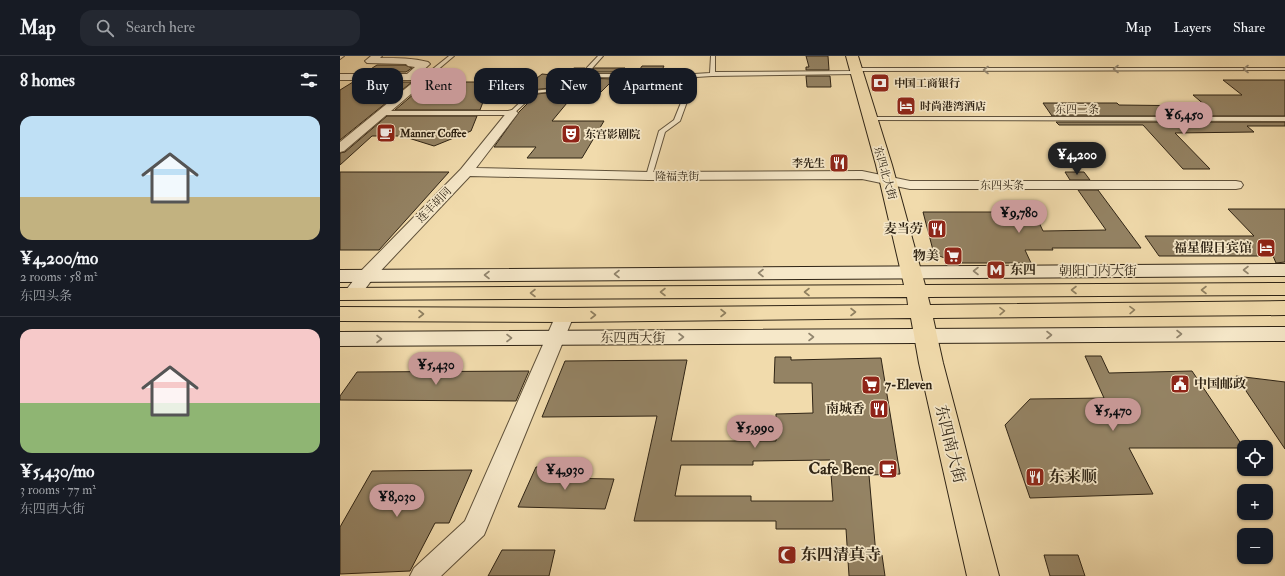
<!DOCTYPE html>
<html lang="en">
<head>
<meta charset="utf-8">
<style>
  :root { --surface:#171b24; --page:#242831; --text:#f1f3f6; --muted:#9ea1a6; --line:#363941; --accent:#c59692 }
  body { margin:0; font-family:"IM FELL Double Pica","Noto Serif SC",serif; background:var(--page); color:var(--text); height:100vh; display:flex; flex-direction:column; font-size:15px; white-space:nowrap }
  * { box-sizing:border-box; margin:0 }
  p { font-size:13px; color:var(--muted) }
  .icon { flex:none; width:22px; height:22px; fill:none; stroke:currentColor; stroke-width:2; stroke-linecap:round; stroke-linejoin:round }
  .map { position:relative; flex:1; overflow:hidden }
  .details { display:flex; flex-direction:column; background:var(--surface); width:340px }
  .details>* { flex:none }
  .banner { position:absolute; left:12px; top:12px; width:380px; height:36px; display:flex; gap:8px }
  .controls { position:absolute; left:897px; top:384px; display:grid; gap:8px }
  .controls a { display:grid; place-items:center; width:36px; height:36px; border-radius:8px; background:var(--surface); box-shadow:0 1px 3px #0004; font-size:20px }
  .price { position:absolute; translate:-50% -34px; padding:0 9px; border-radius:14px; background:var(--accent); color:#111; font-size:13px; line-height:26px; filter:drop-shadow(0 1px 2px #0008) }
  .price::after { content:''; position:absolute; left:50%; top:24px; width:12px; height:9px; margin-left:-6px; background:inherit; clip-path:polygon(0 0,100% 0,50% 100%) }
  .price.on { background:#222; color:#fff }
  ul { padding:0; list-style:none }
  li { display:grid; align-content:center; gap:8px; height:212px; padding:0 20px }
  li+li { border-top:1px solid var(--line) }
  li span { display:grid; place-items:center; height:124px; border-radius:12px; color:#555 }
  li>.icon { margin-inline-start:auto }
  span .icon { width:72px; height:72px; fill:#fffc; stroke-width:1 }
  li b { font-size:17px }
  h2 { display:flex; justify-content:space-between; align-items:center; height:48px; padding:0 20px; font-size:17px }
  .tag { padding:0 14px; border-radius:12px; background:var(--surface); box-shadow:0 1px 3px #0004; font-size:14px; line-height:36px }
  .tag.on { background:var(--accent); color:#111 }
  header { display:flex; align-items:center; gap:24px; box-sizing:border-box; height:56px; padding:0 20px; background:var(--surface); border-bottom:1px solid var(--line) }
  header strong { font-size:19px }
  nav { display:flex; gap:22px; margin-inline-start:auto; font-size:14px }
  .search { width:280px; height:36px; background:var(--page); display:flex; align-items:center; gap:10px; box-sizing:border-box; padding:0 14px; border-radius:12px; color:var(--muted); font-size:15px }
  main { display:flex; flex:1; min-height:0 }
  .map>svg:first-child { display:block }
  .building { fill:#948364; stroke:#2f2415; fill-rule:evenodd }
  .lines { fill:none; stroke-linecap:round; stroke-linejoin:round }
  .lane-casing { stroke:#60523b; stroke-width:2 }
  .street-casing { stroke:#60523b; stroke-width:2 }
  .secondary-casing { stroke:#2f2415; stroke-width:2 }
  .primary-casing { stroke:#2f2415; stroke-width:2 }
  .lane { fill:#f6e8c9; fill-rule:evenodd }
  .street { fill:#f6e8c9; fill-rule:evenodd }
  .secondary { fill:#f6e8c9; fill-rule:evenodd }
  .primary { fill:#f1dbac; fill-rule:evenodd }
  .oneway { stroke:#92866f }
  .oneway2 { stroke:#908060 }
  .labels { text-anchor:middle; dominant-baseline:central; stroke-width:3.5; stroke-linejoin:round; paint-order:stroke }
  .far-poi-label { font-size:11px; font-weight:bold; fill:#2f2415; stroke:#f6e8c9; text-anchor:start }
  .far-street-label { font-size:11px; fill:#2f2415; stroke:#f6e8c9 }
  .poi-label { font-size:13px; font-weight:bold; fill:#2f2415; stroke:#f6e8c9; text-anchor:end }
  .street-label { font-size:13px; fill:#2f2415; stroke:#f6e8c9 }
  .near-street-label { font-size:16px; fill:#2f2415; stroke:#f6e8c9 }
  .near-poi-label { font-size:16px; font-weight:bold; fill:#2f2415; stroke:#f6e8c9; text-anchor:start }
</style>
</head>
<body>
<header>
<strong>Map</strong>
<div class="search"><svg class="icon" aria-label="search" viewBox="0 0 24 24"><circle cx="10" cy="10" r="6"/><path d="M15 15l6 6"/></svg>Search here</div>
<nav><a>Map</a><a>Layers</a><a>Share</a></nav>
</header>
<main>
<section class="details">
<h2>8 homes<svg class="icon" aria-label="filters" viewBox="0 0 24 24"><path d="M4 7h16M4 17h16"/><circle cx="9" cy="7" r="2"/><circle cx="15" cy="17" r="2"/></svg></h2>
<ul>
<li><span style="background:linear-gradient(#bfe0f5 65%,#c2b280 0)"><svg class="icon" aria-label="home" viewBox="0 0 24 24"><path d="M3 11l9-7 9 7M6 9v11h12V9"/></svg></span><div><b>¥4,200/mo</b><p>2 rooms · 58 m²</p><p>东四头条</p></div></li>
<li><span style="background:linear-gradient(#f6c9c9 60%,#8fb573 0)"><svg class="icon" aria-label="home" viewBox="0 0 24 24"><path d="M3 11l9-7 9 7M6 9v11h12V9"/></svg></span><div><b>¥5,430/mo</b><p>3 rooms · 77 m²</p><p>东四西大街</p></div></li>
</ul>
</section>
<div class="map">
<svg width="945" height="520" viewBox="0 0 945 520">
  <rect width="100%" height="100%" fill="#f1dbac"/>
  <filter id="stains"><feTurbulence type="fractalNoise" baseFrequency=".005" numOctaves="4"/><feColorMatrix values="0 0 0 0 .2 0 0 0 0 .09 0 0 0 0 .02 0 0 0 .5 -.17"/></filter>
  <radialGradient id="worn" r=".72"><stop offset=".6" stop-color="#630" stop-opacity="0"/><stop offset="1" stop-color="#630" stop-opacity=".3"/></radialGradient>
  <g class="building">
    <path d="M466 0H488L489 14H466V11H469Z"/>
    <path d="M37 9H65L72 12 66 16H26Z"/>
    <path d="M302 10H324L321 16H298Z"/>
    <path d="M234 12H245L240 17 228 20 211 32 191 34 178 46H143L140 54H55L88 26H192L202 18 223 20Z"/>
    <path d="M254 12H285L280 16H250Z"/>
    <path d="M466 20H490L491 31H467Z"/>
    <path d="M243 22 274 23 261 36 237 35 212 65H264L242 102H187L196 91H154L179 56 197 38 215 36 234 24Z"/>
    <path d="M883 24H945V60H712L703 47H777L779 49 866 50 853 39H902Z"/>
    <path d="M13 26H72L0 84V34Z"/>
    <path d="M47 60H137L131 75 94 90 62 80H32L0 109V97L5 96Z"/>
    <path d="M716 66H945V70H907L914 76 835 77 870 113H843L803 69H719Z"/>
    <path d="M0 116H109L39 194H0Z"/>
    <path d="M725 116H744L750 124H730Z"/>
    <path d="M738 134H758L801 192H712L713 194H685L691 207H618L594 198 583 156H694L703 175 766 174Z"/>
    <path d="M888 153H945V206L936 207 933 200H819L805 180H914Z"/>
    <path d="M745 300H761L769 317 852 315 904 392H789L813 438 690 442 665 369 690 343 764 342Z"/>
    <path d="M435 301H451V304L541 302 560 418 529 419 536 499H542L545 520H509L506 473H436V465H294L317 360 202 361 225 305 347 304 331 385H436V358L473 357 472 327H434ZM490 404 493 445H411V440H335L341 409H413V405Z"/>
    <path d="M189 315 176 345 0 344V340L17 316Z"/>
    <path d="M896 320 945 326V393Z"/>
    <path d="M196 411H223L219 422 274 423 265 453 178 451Z"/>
    <path d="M132 414 109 467H95L70 515 0 518V471L32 415Z"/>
    <path d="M162 494H215L209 520H148Z"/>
    <path d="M704 499H738L745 520H710Z"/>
  </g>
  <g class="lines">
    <defs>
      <g id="lane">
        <path d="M0 0H4L0 3Z"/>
        <path d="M109 0H114L88 22H84V20Z"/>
        <path d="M258 0H263L247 18H354L370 17 371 0H375V16L514 15 516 12H945V14L518 15 516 18 372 20 356 21 340 65 325 76 312 120 309 122 306 120 319 75 334 64 351 22 243 21 233 23 215 35 196 37 172 59H41L38 57 41 55H171L192 35 212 33 229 21 241 18Z"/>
        <path d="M528 61H945V65L530 64 528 63Z"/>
      </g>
      <g id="street">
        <path d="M31 0H42L40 2C58 2 73 2 88 6L90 8 79 18 90 19 91 21 4 95 0 96V86L76 24H0V18H67L75 11 68 10 66 8 27 7 25 5Z"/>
        <path d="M172 54 176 55 178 57 136 112 309 116 522 115 570 125H896L901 126 903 129 901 132 896 133H570L522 123 309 124 130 120 32 224C24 233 20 245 6 242L3 238 20 216 121 113 168 55Z"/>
        <path d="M225 254 231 255 234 259 144 479 101 520H70L74 512 125 465 216 259 219 255Z"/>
      </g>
      <g id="secondary">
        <path d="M945 208V220L0 226V214Z"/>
        <path d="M945 271V285L0 290V276Z"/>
      </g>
      <path id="primary" d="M506 0H518L552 109 585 229 945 227V239L588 241 590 249 945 245V259L593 262 603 307 659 520H627L579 307 571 262 225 266 0 265V251L225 252 568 249 567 241 0 244V232L564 229 536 109Z"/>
    </defs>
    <use href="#lane" class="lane-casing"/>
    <use href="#street" class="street-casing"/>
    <use href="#secondary" class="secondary-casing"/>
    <use href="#primary" class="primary-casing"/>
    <use href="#lane" class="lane"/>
    <use href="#street" class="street"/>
    <use href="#secondary" class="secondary"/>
    <use href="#primary" class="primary"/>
  </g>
  <defs><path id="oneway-chevron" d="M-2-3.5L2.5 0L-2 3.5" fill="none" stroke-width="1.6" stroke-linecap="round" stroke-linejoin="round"/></defs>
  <g class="oneway">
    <use href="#oneway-chevron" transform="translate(776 13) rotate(180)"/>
    <use href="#oneway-chevron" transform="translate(906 13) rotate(180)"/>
    <use href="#oneway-chevron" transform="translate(646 14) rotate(180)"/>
    <use href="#oneway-chevron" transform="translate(906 214) rotate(180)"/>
    <use href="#oneway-chevron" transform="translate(636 215) rotate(180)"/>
    <use href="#oneway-chevron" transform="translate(421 217) rotate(180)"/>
    <use href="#oneway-chevron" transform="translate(277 218) rotate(180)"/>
    <use href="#oneway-chevron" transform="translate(147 219) rotate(180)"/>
    <use href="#oneway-chevron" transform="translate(839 278)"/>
    <use href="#oneway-chevron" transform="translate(709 279)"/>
    <use href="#oneway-chevron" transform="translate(341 281)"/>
    <use href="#oneway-chevron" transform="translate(471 281)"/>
    <use href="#oneway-chevron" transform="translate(169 282)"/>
    <use href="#oneway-chevron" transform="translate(39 283)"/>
  </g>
  <g class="oneway2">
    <use href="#oneway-chevron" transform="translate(734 234) rotate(180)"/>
    <use href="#oneway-chevron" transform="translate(864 234) rotate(180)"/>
    <use href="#oneway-chevron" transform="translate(323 236) rotate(180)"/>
    <use href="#oneway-chevron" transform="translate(467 236) rotate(180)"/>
    <use href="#oneway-chevron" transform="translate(193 237) rotate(180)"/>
    <use href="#oneway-chevron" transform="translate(792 254) rotate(-1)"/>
    <use href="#oneway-chevron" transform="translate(662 255) rotate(-1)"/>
    <use href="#oneway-chevron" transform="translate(513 256)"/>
    <use href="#oneway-chevron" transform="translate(383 257)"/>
    <use href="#oneway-chevron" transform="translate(81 258)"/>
    <use href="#oneway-chevron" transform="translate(253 259)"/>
  </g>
  <defs>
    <symbol id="bank-square" viewBox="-11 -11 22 22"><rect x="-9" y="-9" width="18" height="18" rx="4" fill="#8f2418" stroke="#f6e8c9"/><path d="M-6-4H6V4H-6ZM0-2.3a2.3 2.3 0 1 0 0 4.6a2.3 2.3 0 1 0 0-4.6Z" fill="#fff"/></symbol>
    <symbol id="hotel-square" viewBox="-11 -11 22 22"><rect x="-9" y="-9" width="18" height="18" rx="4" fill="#8f2418" stroke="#f6e8c9"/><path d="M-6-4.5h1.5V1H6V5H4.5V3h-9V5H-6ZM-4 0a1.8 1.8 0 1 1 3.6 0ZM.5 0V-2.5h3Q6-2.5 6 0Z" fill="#fff"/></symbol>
    <symbol id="cafe-square" viewBox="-11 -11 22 22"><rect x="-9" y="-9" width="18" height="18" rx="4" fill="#8f2418" stroke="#f6e8c9"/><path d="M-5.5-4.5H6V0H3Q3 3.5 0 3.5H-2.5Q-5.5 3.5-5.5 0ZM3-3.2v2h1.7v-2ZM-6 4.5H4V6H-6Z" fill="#fff"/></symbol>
    <symbol id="theatre-square" viewBox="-11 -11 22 22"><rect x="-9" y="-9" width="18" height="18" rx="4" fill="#8f2418" stroke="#f6e8c9"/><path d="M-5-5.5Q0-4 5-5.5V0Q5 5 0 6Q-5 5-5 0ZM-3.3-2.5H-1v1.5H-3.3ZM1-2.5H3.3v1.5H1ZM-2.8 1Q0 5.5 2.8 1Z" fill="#fff"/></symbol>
    <symbol id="restaurant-square" viewBox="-11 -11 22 22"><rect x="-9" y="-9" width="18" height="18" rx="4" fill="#8f2418" stroke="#f6e8c9"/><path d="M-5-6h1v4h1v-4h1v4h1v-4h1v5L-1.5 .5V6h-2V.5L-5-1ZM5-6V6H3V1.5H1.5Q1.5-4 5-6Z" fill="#fff"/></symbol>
    <symbol id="supermarket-square" viewBox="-11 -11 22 22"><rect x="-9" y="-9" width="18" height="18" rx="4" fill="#8f2418" stroke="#f6e8c9"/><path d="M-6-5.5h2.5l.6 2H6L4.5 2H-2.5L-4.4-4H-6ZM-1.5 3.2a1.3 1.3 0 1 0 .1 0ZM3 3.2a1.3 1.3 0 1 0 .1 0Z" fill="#fff"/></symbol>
    <symbol id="metro-square" viewBox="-11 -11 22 22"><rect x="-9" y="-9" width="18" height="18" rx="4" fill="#8f2418" stroke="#f6e8c9"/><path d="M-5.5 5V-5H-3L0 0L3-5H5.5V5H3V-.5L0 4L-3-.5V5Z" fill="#fff"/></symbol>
    <symbol id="civic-square" viewBox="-11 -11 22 22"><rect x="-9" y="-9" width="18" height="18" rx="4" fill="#8f2418" stroke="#f6e8c9"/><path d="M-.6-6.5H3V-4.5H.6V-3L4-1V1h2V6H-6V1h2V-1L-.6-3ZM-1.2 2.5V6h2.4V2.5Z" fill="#fff"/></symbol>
    <symbol id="mosque-square" viewBox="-11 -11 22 22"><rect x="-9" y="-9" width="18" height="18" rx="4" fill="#8f2418" stroke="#f6e8c9"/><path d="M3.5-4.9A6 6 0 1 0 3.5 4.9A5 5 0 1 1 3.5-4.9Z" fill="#fff"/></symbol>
  </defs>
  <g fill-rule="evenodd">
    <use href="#bank-square" x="529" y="16" width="22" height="22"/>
    <use href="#hotel-square" x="555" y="39" width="22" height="22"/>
    <use href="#cafe-square" x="35" y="66" width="22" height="22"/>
    <use href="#theatre-square" x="220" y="67" width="22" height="22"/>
    <use href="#restaurant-square" x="488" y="96" width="22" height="22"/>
    <use href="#restaurant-square" x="586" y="162" width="22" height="22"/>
    <use href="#hotel-square" x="915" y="181" width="22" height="22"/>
    <use href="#supermarket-square" x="602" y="189" width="22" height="22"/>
    <use href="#metro-square" x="645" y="203" width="22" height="22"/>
    <use href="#civic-square" x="829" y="317" width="22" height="22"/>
    <use href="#supermarket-square" x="520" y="318" width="22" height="22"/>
    <use href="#restaurant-square" x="528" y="342" width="22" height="22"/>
    <use href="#cafe-square" x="537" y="402" width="22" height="22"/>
    <use href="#restaurant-square" x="684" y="410" width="22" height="22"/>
    <use href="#mosque-square" x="436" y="488" width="22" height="22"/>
  </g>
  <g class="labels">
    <g class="far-poi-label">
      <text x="554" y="27">中国工商银行</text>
      <text x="580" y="50">时尚港湾酒店</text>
      <text x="60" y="77">Manner Coffee</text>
      <text x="245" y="78">东宫影剧院</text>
      <text x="485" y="107" text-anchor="end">李先生</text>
    </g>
    <g class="far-street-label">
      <text x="737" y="53">东四二条</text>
      <text transform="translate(545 117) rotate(74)">东四北大街</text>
      <text x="337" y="120">隆福寺街</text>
      <text x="662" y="129">东四头条</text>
      <text transform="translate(94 149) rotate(-46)">连丰胡同</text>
    </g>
    <g class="poi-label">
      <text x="583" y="173">麦当劳</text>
      <text x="912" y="192">福星假日宾馆</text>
      <text x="599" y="200">物美</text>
      <text x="670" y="214" text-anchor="start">东四</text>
      <text x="854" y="328" text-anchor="start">中国邮政</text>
      <text x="545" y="329" text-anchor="start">7-Eleven</text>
      <text x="525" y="353">南城香</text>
    </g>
    <g class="street-label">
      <text x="758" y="215">朝阳门内大街</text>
      <text x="293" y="282">东四西大街</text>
    </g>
    <g class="near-street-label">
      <text transform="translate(610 388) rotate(76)">东四南大街</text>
    </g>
    <g class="near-poi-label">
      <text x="534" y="413" text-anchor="end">Cafe Bene</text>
      <text x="709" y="421">东来顺</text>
      <text x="461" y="499">东四清真寺</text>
    </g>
  </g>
  <rect width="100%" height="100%" filter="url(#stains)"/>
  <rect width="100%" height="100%" fill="url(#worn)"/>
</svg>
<div class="controls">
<a><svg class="icon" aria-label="locate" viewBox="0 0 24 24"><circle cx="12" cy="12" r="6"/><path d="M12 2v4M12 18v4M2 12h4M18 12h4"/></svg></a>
<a>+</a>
<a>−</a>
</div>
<b class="price" style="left:844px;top:80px">¥6,450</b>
<b class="price on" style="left:737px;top:120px">¥4,200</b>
<b class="price" style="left:679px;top:178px">¥9,780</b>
<b class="price" style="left:96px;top:330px">¥5,430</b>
<b class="price" style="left:773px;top:376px">¥5,470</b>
<b class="price" style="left:415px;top:393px">¥5,990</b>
<b class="price" style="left:225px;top:435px">¥4,930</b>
<b class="price" style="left:57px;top:462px">¥8,030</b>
<div class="banner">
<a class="tag">Buy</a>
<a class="tag on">Rent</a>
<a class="tag">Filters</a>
<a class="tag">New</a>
<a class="tag">Apartment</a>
</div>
</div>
</main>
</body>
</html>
